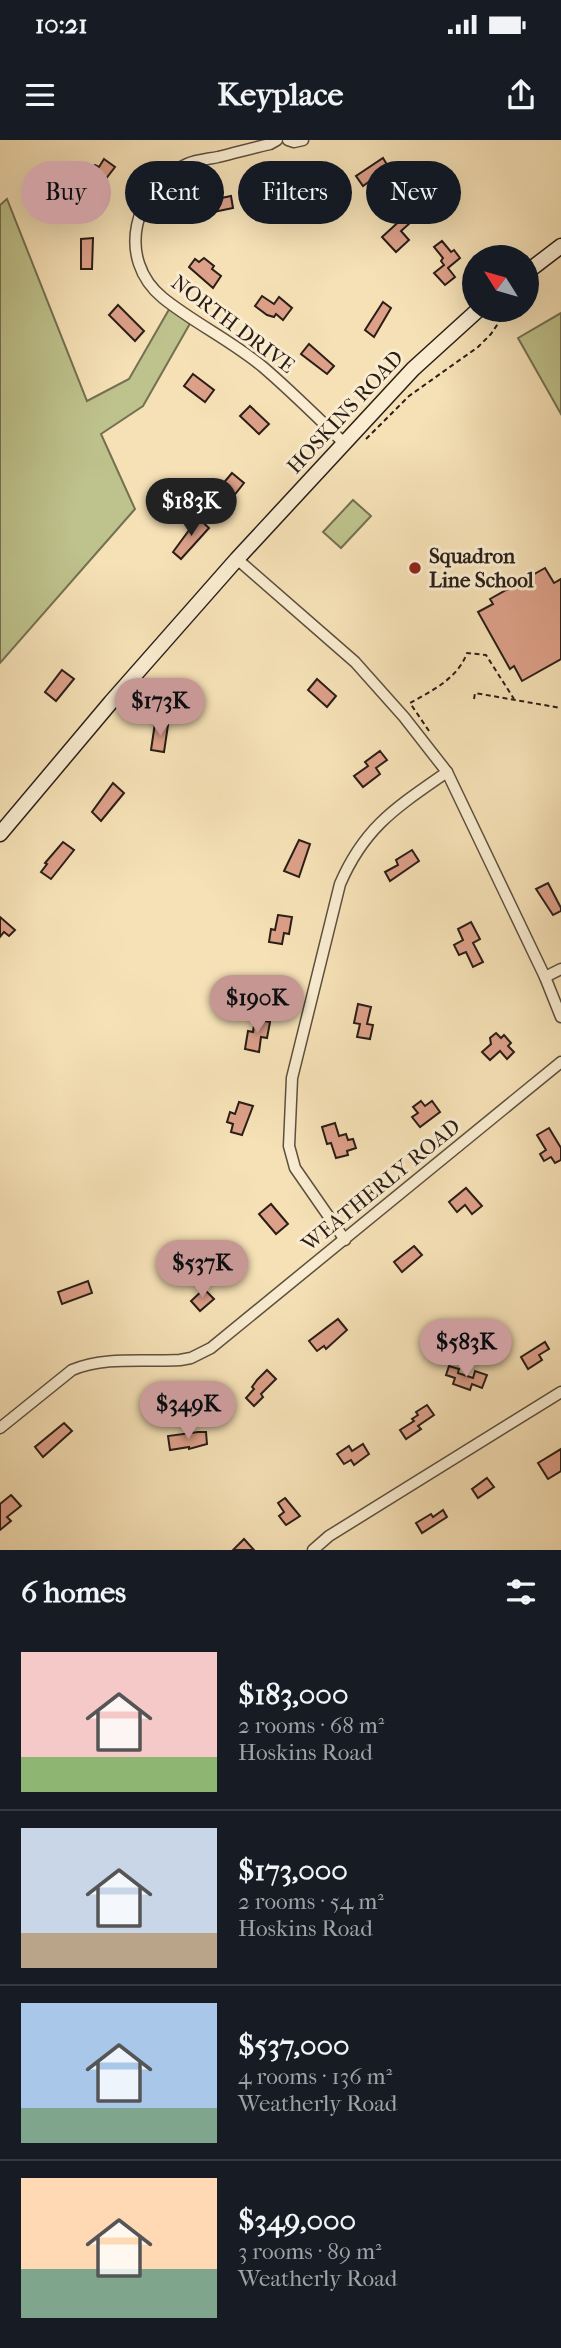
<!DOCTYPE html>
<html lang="en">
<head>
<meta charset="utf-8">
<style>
  :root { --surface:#171b24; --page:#242831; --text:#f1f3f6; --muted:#9ea1a6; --line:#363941; --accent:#c59692 }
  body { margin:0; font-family:"IM FELL French Canon",serif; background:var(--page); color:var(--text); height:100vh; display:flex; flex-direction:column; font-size:26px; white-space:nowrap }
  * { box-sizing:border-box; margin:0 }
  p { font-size:23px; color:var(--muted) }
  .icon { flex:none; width:38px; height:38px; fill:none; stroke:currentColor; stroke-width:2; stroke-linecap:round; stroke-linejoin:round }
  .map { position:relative; height:1410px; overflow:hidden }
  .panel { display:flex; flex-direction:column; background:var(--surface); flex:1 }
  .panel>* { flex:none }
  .hud { position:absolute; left:21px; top:21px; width:520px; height:63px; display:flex; gap:14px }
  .needle { width:46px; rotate:307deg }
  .controls { position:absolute; left:462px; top:105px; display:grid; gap:14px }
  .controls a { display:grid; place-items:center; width:77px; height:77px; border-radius:50%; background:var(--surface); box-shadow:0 7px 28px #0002; font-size:35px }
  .price { position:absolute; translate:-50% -60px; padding:0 16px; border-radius:24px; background:var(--accent); color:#111; font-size:23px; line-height:46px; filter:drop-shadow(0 2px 4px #0008) }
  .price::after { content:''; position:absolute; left:50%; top:42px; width:21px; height:16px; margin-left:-10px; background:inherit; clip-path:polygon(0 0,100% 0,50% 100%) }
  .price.current { background:#222; color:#fff }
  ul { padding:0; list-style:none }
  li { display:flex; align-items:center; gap:21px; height:175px; padding:0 21px }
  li+li { border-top:2px solid var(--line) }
  li span { display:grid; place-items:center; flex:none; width:196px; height:140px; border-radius:0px; color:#555 }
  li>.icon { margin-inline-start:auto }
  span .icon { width:84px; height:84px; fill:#fffc; stroke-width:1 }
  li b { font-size:30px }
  h2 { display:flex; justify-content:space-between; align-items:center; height:84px; padding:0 21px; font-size:30px }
  .pill { padding:0 24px; border-radius:32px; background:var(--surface); box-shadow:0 7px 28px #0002; font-size:24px; line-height:63px }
  .pill.current { background:var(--accent); color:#111 }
  .status { display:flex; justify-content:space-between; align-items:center; height:49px; padding:0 35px; background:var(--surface); direction:ltr }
  .status svg { height:19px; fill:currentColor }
  header { display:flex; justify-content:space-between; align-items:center; height:91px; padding:0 21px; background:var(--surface); font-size:32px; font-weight:800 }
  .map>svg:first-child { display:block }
  .green { fill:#bec28c; stroke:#747052; stroke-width:2 }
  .building { fill:#dda089; stroke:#2a1e17; stroke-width:2 }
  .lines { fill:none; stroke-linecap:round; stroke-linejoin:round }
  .street-casing { stroke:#5d4f3f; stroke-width:13 }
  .secondary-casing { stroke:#2a1e17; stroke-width:17 }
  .path { stroke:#2a1e17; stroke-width:2; stroke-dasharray:5 3.5; stroke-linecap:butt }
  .street { stroke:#f9ecd0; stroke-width:10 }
  .secondary { stroke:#f9ecd0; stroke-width:14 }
  .poi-dot { fill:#8f2418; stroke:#f9ecd0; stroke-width:2.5 }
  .labels { text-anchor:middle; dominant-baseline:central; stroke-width:6; stroke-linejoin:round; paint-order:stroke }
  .street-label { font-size:21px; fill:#2a1e17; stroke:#f9ecd0 }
  .poi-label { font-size:21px; font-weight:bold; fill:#2a1e17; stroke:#f9ecd0; text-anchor:start }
</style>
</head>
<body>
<div class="status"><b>10:21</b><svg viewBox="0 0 49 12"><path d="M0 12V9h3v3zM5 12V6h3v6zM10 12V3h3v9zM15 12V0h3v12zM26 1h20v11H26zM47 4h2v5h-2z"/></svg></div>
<header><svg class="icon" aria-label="menu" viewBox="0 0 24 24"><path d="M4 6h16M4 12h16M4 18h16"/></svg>Keyplace<svg class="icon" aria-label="share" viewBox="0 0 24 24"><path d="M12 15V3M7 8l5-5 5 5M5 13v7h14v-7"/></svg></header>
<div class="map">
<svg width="561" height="1410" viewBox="0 0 561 1410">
  <rect width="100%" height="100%" fill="#f6e1b6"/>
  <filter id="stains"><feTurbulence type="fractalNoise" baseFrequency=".00286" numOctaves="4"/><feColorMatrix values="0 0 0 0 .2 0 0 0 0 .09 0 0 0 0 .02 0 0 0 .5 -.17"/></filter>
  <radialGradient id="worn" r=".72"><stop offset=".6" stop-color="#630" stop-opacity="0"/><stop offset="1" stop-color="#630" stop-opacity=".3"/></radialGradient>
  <g class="green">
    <path d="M7 59 87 261 129 239 171 166 192 180 143 266 101 294 135 369 0 523V65Z"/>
    <path d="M561 173V274L518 198Z"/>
    <path d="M353 360 371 376 341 408 323 392Z"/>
  </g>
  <g class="building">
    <path d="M383 18 389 28 377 36 381 41 373 46 370 41 363 46 356 36Z"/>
    <path d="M104 19 115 27 95 53 87 48 92 39 88 36 95 25 99 27Z"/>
    <path d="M307 41 309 55 292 57 293 64 283 65 282 59 279 60 277 48Z"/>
    <path d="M231 56 233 68 204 74 202 62Z"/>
    <path d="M404 77 410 83 401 91 409 100 396 112 382 97Z"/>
    <path d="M93 98 92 129H81V99Z"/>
    <path d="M442 101 451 112 454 110 460 118 448 128 455 137 445 145 434 133 444 125 441 121 443 118 434 107Z"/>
    <path d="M204 118 214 126 212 129 221 136 213 148 189 127 195 119 199 122Z"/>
    <path d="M262 156 274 164 279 157 292 168 283 180 276 174 274 177 267 175 255 166Z"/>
    <path d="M383 162 391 168 374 197 365 190Z"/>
    <path d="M118 165 144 191 135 201 109 175Z"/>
    <path d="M309 204 334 226 327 234 301 214Z"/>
    <path d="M193 234 214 250 205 262 184 246Z"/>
    <path d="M250 266 269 284 259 294 240 276Z"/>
    <path d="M232 333 244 343 228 363 215 353Z"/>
    <path d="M198 378 209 388 181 419 173 412Z"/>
    <path d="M545 428 554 443 561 439V519L522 541 514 526 510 529 478 472 493 464 490 459Z"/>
    <path d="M62 530 74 539 56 561 45 552Z"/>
    <path d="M317 539 336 556 327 567 308 550Z"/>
    <path d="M155 583 168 585 164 612 151 610Z"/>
    <path d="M380 611 387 620 376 628 380 634 363 647 354 636 368 626 365 622Z"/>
    <path d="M113 643 124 653 101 681 92 672Z"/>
    <path d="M299 700 310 704 299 737 284 731Z"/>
    <path d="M63 702 74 710 51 739 41 732 47 724 45 723Z"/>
    <path d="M412 710 419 721 390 741 385 732 398 725 396 720Z"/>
    <path d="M548 743 561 768V771L553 775 536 749Z"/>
    <path d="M278 775 292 777 289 794 284 793 282 804 269 802 271 789 275 790Z"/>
    <path d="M0 777 15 790 9 796 4 792 0 797Z"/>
    <path d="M471 782 480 799 473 803 483 822 473 827 466 812 459 815 454 805 463 800 458 789Z"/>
    <path d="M358 864 371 867 367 884 373 885 370 899 357 897 360 884 354 883Z"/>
    <path d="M255 879 270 882 267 898 261 897 259 912 245 909 248 891 253 892Z"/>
    <path d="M496 893 501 898 504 895 511 903 508 906 514 912 507 919 500 911 490 920 482 912 491 904 490 898Z"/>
    <path d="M421 961 425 966 432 961 440 972 420 987 412 977 418 973 413 967Z"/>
    <path d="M239 962 253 966 242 995 231 992 233 984 227 982 230 972 235 974Z"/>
    <path d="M335 983 339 996 346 994 348 1000 353 999 356 1008 347 1011 348 1015 336 1018 331 1003 327 1004 322 987Z"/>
    <path d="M549 988 561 1008V1020L555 1023 551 1017 544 1021 540 1014 546 1010 537 995Z"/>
    <path d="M466 1048 482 1066 472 1074 465 1065 457 1072 449 1062Z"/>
    <path d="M271 1064 288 1084 276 1094 259 1074Z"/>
    <path d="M414 1106 422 1115 402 1132 394 1122Z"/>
    <path d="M88 1141 92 1153 62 1164 58 1152Z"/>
    <path d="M204 1149 214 1159 200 1171 191 1161Z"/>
    <path d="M338 1179 347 1190 326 1209 324 1206 317 1211 309 1201Z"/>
    <path d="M545 1202 549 1209 539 1215 542 1220 528 1229 521 1217Z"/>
    <path d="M449 1226 459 1229 458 1233 473 1238 475 1231 487 1235 482 1248 472 1244 470 1250 453 1244 455 1238 446 1235Z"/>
    <path d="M267 1230 276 1239 261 1254 263 1257 254 1266 246 1258 254 1249 252 1247 257 1240Z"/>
    <path d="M427 1265 434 1275 418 1286 421 1289 406 1299 400 1290 414 1281 412 1279 418 1275 416 1272Z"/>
    <path d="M64 1283 72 1291 43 1317 35 1307Z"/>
    <path d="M198 1292H206L207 1304 189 1309V1307L170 1310 168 1296Z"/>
    <path d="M363 1304 369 1314 354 1325 351 1320 344 1324 337 1314 349 1306 352 1311Z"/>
    <path d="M561 1309V1331L548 1339 538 1323Z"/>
    <path d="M487 1338 494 1347 478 1358 472 1349Z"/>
    <path d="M11 1355 21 1366 7 1377 11 1381 0 1390V1364Z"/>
    <path d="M285 1358 300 1376 286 1385 279 1376 284 1372 278 1363Z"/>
    <path d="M443 1370 447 1377 422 1393 416 1383 431 1374 433 1377Z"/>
    <path d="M244 1399 254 1410H233Z"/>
  </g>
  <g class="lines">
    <defs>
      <g id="street">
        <path d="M277 0 270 4C252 8 235 13 218 17 208 19 196 20 187 24 134 47 115 119 163 158 194 183 232 201 263 227 291 251 318 278 344 303"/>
        <path d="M288 0 294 2 303 0"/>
        <path d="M237 419 355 522 404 577 447 632 545 837 561 877"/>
        <path d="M545 837 561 829"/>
        <path d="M345 1100 295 1028 289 1006 292 938 340 744C365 686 397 667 447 632"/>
        <path d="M0 1288 72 1230C105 1216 145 1222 180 1220L191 1218 211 1208 561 922"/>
        <path d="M313 1410 329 1396 561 1252"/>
      </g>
      <g id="secondary">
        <path d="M527 132 561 106"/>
        <path d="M0 694 111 562 237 419 413 229 478 170"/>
      </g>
    </defs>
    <use href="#street" class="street-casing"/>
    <use href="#secondary" class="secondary-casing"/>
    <g class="path">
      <path d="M366 299 409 256 478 207 491 194 507 170"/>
      <path d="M474 559 475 553 561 568"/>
      <path d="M429 591 410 563C432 551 458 538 467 513L486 515 514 559"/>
    </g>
    <use href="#street" class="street"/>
    <use href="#secondary" class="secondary"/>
  </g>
  <circle class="poi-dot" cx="415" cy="428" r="7"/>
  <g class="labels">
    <g class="street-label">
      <text transform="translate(233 184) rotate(37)">NORTH DRIVE</text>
      <text transform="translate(345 272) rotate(-47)">HOSKINS ROAD</text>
      <text transform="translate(381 1045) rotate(-39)">WEATHERLY ROAD</text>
    </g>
    <g class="poi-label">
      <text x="429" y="416">Squadron<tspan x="429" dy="24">Line School</tspan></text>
    </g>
  </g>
  <rect width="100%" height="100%" filter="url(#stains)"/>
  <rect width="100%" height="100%" fill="url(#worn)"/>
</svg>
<div class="controls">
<a><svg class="needle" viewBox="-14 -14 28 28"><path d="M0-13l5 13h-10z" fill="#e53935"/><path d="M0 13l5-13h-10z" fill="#9ea1a6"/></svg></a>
</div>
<b class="price current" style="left:191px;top:398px">$183K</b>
<b class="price" style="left:160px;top:598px">$173K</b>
<b class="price" style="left:257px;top:895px">$190K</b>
<b class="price" style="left:202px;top:1160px">$537K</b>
<b class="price" style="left:466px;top:1239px">$583K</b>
<b class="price" style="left:188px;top:1301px">$349K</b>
<div class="hud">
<a class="pill current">Buy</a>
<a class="pill">Rent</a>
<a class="pill">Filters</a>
<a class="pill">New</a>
</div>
</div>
<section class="panel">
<h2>6 homes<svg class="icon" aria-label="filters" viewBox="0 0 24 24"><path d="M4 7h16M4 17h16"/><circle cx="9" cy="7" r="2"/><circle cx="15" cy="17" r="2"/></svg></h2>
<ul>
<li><span style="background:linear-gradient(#f6c9c9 75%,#8fb573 0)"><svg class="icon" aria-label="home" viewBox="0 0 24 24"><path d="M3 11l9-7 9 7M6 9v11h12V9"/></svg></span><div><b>$183,000</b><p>2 rooms · 68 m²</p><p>Hoskins Road</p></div></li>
<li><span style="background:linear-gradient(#c9d6e8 75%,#b9a48a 0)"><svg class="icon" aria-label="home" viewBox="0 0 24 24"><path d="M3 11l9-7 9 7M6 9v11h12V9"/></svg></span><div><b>$173,000</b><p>2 rooms · 54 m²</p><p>Hoskins Road</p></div></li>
<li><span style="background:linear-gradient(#a9c7e8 75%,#7fa58c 0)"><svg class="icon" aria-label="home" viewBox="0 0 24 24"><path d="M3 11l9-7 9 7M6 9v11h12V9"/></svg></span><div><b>$537,000</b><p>4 rooms · 136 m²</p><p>Weatherly Road</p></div></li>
<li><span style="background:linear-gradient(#ffd9b3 65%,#7fa58c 0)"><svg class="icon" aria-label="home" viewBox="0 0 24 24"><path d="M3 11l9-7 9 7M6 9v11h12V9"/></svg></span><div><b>$349,000</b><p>3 rooms · 89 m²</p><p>Weatherly Road</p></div></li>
</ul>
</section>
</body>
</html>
